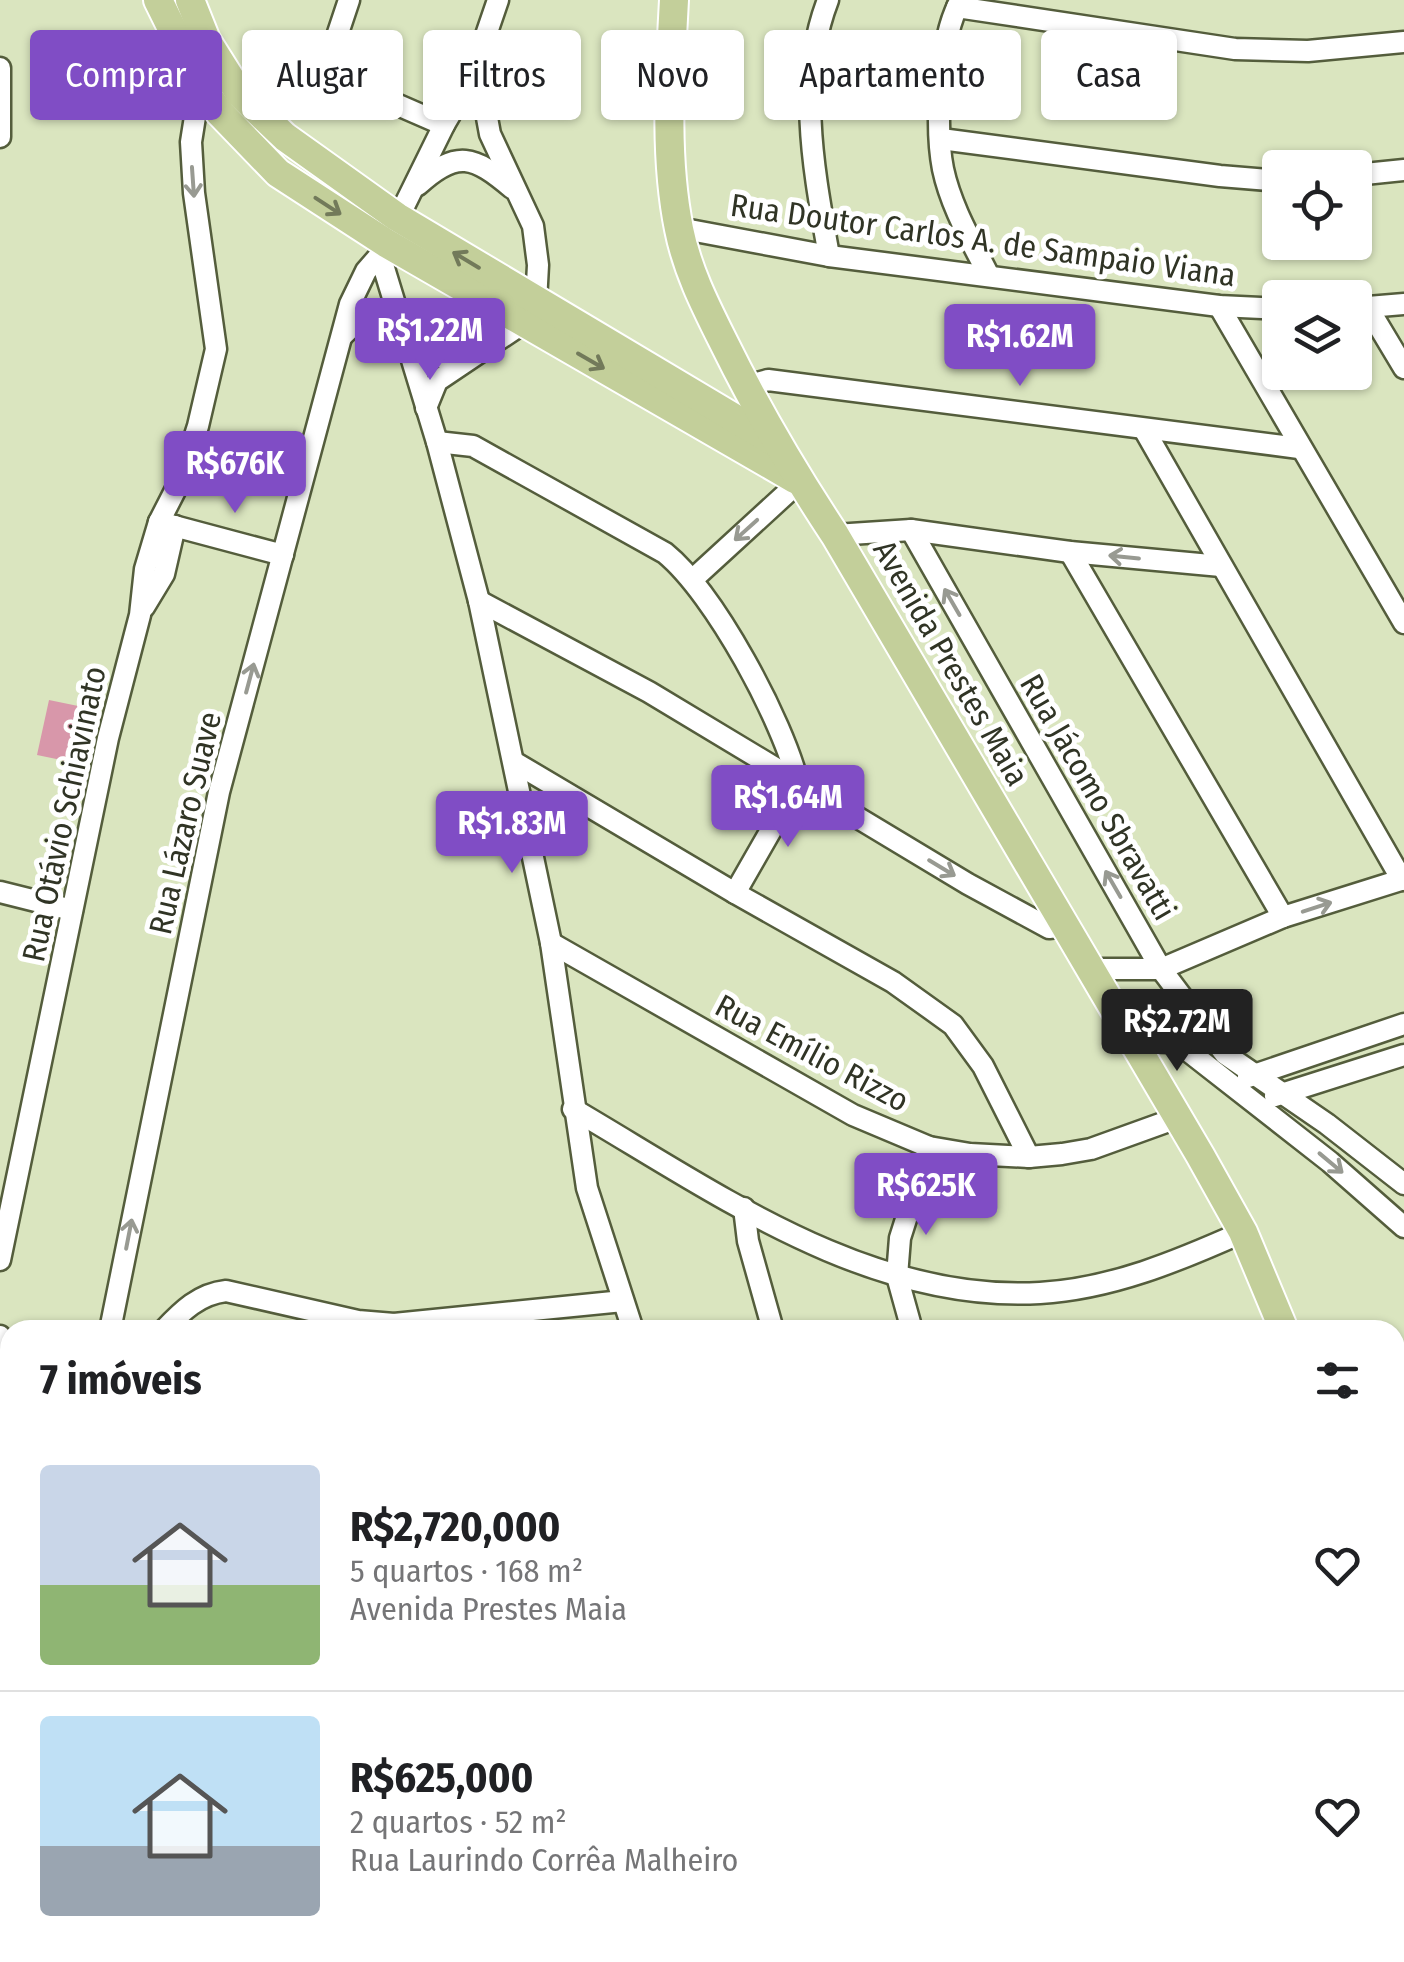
<!DOCTYPE html>
<html lang="pt">
<head>
<meta charset="utf-8">
<style>
  :root { --surface:#fff; --page:#f2f2f2; --text:#202124; --muted:#757577; --line:#e0e0e0; --accent:#804dc5 }
  body { margin:0; font-family:"Fira Sans Condensed",sans-serif; background:var(--page); color:var(--text); height:100vh; display:flex; flex-direction:column; font-size:38px; white-space:nowrap }
  * { box-sizing:border-box; margin:0 }
  p { font-size:32px; color:var(--muted) }
  .icon { flex:none; width:55px; height:55px; fill:none; stroke:currentColor; stroke-width:2; stroke-linecap:round; stroke-linejoin:round }
  .map { position:relative; flex:1; overflow:hidden }
  .drawer { position:absolute; left:0px; top:1320px; width:1405px; height:642px; display:flex; flex-direction:column; background:var(--surface); border-radius:30px 30px 0 0; box-shadow:0 2px 8px #0004 }
  .drawer>* { flex:none }
  .guide { position:absolute; left:30px; top:30px; width:1345px; height:90px; display:flex; gap:20px }
  .tools { position:absolute; left:1262px; top:150px; display:grid; gap:20px }
  .tools a { display:grid; place-items:center; width:110px; height:110px; border-radius:10px; background:var(--surface); box-shadow:0 2px 8px #0004; font-size:50px }
  .price { position:absolute; translate:-50% -85px; padding:0 22px; border-radius:10px; background:var(--accent); color:#fff; font-size:32px; line-height:65px; filter:drop-shadow(0 2px 5px #0008) }
  .price::after { content:''; position:absolute; left:50%; top:60px; width:30px; height:22px; margin-left:-15px; background:inherit; clip-path:polygon(0 0,100% 0,50% 100%) }
  .price.selected { background:#222; color:#fff }
  ul { padding:0; list-style:none }
  li { display:flex; align-items:center; gap:30px; height:250px; padding:0 40px }
  li+li { border-top:2px solid var(--line) }
  li span { display:grid; place-items:center; flex:none; width:280px; height:200px; border-radius:10px; color:#555 }
  li>.icon { margin-inline-start:auto }
  span .icon { width:120px; height:120px; fill:#fffc; stroke-width:1 }
  li b { font-size:42px }
  h2 { display:flex; justify-content:space-between; align-items:center; height:120px; padding:0 40px; font-size:42px }
  .chip { padding:0 35px; border-radius:10px; background:var(--surface); box-shadow:0 2px 8px #0004; font-size:35px; line-height:90px }
  .chip.selected { background:var(--accent); color:#fff }
  .map>svg:first-child { display:block }
  .park { fill:#d897aa }
  .water { fill:url(#water-ripples) }
  .lines { fill:none; stroke-linecap:round; stroke-linejoin:round }
  .minor-casing { stroke:#545d3c; stroke-width:25 }
  .major-casing { stroke:#fff; stroke-width:32 }
  .minor { stroke:#fff; stroke-width:20 }
  .major { stroke:#c3cf9a; stroke-width:28 }
  .oneway { stroke:#989a92 }
  .oneway2 { stroke:#727a5a }
  .labels { text-anchor:middle; dominant-baseline:central; stroke-width:10; stroke-linejoin:round; paint-order:stroke }
  .street-label { font-size:32px; fill:#303425; stroke:#fff }
</style>
</head>
<body>
<div class="map">
<svg width="1404" height="1962" viewBox="0 0 1404 1962">
  <defs>
    <pattern id="water-ripples" width="26" height="14" patternUnits="userSpaceOnUse" patternTransform="scale(2.5)"><rect width="26" height="14" fill="#9274c4"/><path d="M2 4q2-2 4 0t4 0M15 11q2-2 4 0t4 0" fill="none" stroke="#78609f"/></pattern>
  </defs>
  <rect width="100%" height="100%" fill="#dae5bf"/>
  <g class="park">
    <path d="M49 700 83 707 71 762 37 755Z"/>
    <path d="M0 1392 10 1396V1952H355L361 1962H0Z"/>
  </g>
  <path class="water" d="M0 1868 10 1879V1952L73 1953 81 1962H0Z"/>
  <g class="lines">
    <defs>
      <g id="minor">
        <path d="M828 0C796 83 814 171 829 256"/>
        <path d="M961 0C939 36 935 128 943 169 951 207 972 242 989 276"/>
        <path d="M957 7 1235 49 1308 51 1404 42"/>
        <path d="M283 55 444 125"/>
        <path d="M0 68V137"/>
        <path d="M325 72 349 0"/>
        <path d="M941 139 1220 176 1280 181"/>
        <path d="M1355 175 1404 170"/>
        <path d="M418 185C457 149 474 156 512 188"/>
        <path d="M679 228 829 256 1219 306 1280 309"/>
        <path d="M380 255 437 442 479 601 551 943 587 1188 633 1330"/>
        <path d="M1219 306 1404 623"/>
        <path d="M1356 308 1404 304"/>
        <path d="M1368 308 1404 368"/>
        <path d="M343 335 362 317 376 315C411 339 418 363 467 358"/>
        <path d="M746 386 768 380 1299 448"/>
        <path d="M426 408 437 381 525 322 536 302 538 265 533 226 490 134 477 63"/>
        <path d="M1145 431 1402 880"/>
        <path d="M437 442 473 446 665 553C715 594 783 721 798 783"/>
        <path d="M159 522 283 555"/>
        <path d="M911 530 1161 969 1225 1054 1327 1124 1404 1184"/>
        <path d="M835 535 911 530 1070 552 1221 566"/>
        <path d="M1070 552 1283 917"/>
        <path d="M692 580 800 481"/>
        <path d="M479 601 649 692 968 884 1049 928 1066 926"/>
        <path d="M144 607 164 574 175 526"/>
        <path d="M514 762 735 893 893 982 953 1025 983 1066 1029 1157"/>
        <path d="M0 892 72 910"/>
        <path d="M735 893 798 783"/>
        <path d="M551 943 853 1115 929 1147 970 1154 1029 1157 1062 1154 1091 1149 1177 1118"/>
        <path d="M1092 969H1161L1283 917 1404 879"/>
        <path d="M1135 1041 1169 1042 1183 1047 1330 1162 1404 1227"/>
        <path d="M1248 1077 1404 1024"/>
        <path d="M1275 1096 1404 1055"/>
        <path d="M573 1109C715 1192 868 1303 1040 1293 1111 1289 1178 1261 1243 1232"/>
        <path d="M744 1208 748 1241 773 1330"/>
        <path d="M0 1260 108 738 140 615 145 569 159 522 181 479 198 426 216 349 194 193 191 142 200 85"/>
        <path d="M110 1330 219 792 350 304 366 271 380 255 444 125 471 79 498 0"/>
        <path d="M164 1330C182 1311 199 1294 226 1291L358 1321 394 1324 623 1301"/>
        <path d="M912 1330 897 1276 900 1238 929 1147"/>
        <path d="M0 1336 10 1366"/>
        <path d="M1395 1684 1404 1687"/>
        <path d="M1395 1832 1404 1836"/>
        <path d="M370 1952 376 1962"/>
        <path d="M619 1952 625 1962"/>
        <path d="M835 1952 841 1962"/>
        <path d="M1344 1952 1357 1962"/>
        <path d="M991 1962V1952"/>
        <path d="M1023 1962 1055 1952"/>
        <path d="M1138 1962 1139 1952"/>
      </g>
      <g id="major">
        <path d="M158 0 200 85 220 113 278 173 386 243 795 479"/>
        <path d="M190 0 206 40 240 94 285 137 397 217 776 443"/>
        <path d="M674 0C670 75 664 155 679 229 687 270 706 307 724 343 757 410 794 473 835 535L1200 1155 1243 1232 1284 1330"/>
        <path d="M1395 1637 1404 1662"/>
      </g>
    </defs>
    <use href="#minor" class="minor-casing"/>
    <use href="#major" class="major-casing"/>
    <use href="#minor" class="minor"/>
    <use href="#major" class="major"/>
  </g>
  <defs><path id="oneway-shaft" d="M-6 0H5M1.5-3L5.5 0L1.5 3" fill="none" stroke-width="1.6" stroke-linecap="round" stroke-linejoin="round" transform="scale(2.5)"/></defs>
  <g class="oneway">
    <use href="#oneway-shaft" transform="translate(193 182) rotate(86)"/>
    <use href="#oneway-shaft" transform="translate(746 530) rotate(138)"/>
    <use href="#oneway-shaft" transform="translate(1124 557) rotate(-174)"/>
    <use href="#oneway-shaft" transform="translate(952 602) rotate(-120)"/>
    <use href="#oneway-shaft" transform="translate(250 678) rotate(-75)"/>
    <use href="#oneway-shaft" transform="translate(942 868) rotate(31)"/>
    <use href="#oneway-shaft" transform="translate(1113 884) rotate(-120)"/>
    <use href="#oneway-shaft" transform="translate(1317 907) rotate(-18)"/>
    <use href="#oneway-shaft" transform="translate(1331 1163) rotate(40)"/>
    <use href="#oneway-shaft" transform="translate(129 1234) rotate(-79)"/>
  </g>
  <g class="oneway2">
    <use href="#oneway-shaft" transform="translate(328 206) rotate(33)"/>
    <use href="#oneway-shaft" transform="translate(466 260) rotate(-149)"/>
    <use href="#oneway-shaft" transform="translate(591 361) rotate(30)"/>
  </g>
  <g class="labels">
    <g class="street-label">
      <text transform="translate(983 240) rotate(8)">Rua Doutor Carlos A. de Sampaio Viana</text>
      <text transform="translate(951 663) rotate(60)">Avenida Prestes Maia</text>
      <text transform="translate(1098 797) rotate(60)">Rua Jácomo Sbravatti</text>
      <text transform="translate(64 814) rotate(-78)">Rua Otávio Schiavinato</text>
      <text transform="translate(185 823) rotate(-77)">Rua Lázaro Suave</text>
      <text transform="translate(812 1053) rotate(28)">Rua Emílio Rizzo</text>
    </g>
  </g>
</svg>
<div class="tools">
<a><svg class="icon" aria-label="locate" viewBox="0 0 24 24"><circle cx="12" cy="12" r="6"/><path d="M12 2v4M12 18v4M2 12h4M18 12h4"/></svg></a>
<a><svg class="icon" aria-label="layers" viewBox="0 0 24 24"><path d="M12 4l9 5-9 5-9-5zM3 14l9 5 9-5"/></svg></a>
</div>
<b class="price" style="left:430px;top:383px">R$1.22M</b>
<b class="price" style="left:1020px;top:389px">R$1.62M</b>
<b class="price" style="left:235px;top:516px">R$676K</b>
<b class="price" style="left:788px;top:850px">R$1.64M</b>
<b class="price" style="left:512px;top:876px">R$1.83M</b>
<b class="price selected" style="left:1177px;top:1074px">R$2.72M</b>
<b class="price" style="left:926px;top:1238px">R$625K</b>
<div class="guide">
<a class="chip selected">Comprar</a>
<a class="chip">Alugar</a>
<a class="chip">Filtros</a>
<a class="chip">Novo</a>
<a class="chip">Apartamento</a>
<a class="chip">Casa</a>
</div>
<section class="drawer">
<h2>7 imóveis<svg class="icon" aria-label="filters" viewBox="0 0 24 24"><path d="M4 7h16M4 17h16"/><circle cx="9" cy="7" r="2"/><circle cx="15" cy="17" r="2"/></svg></h2>
<ul>
<li><span style="background:linear-gradient(#c9d6e8 60%,#8fb573 0)"><svg class="icon" aria-label="home" viewBox="0 0 24 24"><path d="M3 11l9-7 9 7M6 9v11h12V9"/></svg></span><div><b>R$2,720,000</b><p>5 quartos · 168 m²</p><p>Avenida Prestes Maia</p></div><svg class="icon" aria-label="heart" viewBox="0 0 24 24"><path d="M12 20l-8-8c-3-5 5-10 8-4 3-6 11-1 8 4z"/></svg></li>
<li><span style="background:linear-gradient(#bfe0f5 65%,#9aa5b1 0)"><svg class="icon" aria-label="home" viewBox="0 0 24 24"><path d="M3 11l9-7 9 7M6 9v11h12V9"/></svg></span><div><b>R$625,000</b><p>2 quartos · 52 m²</p><p>Rua Laurindo Corrêa Malheiro</p></div><svg class="icon" aria-label="heart" viewBox="0 0 24 24"><path d="M12 20l-8-8c-3-5 5-10 8-4 3-6 11-1 8 4z"/></svg></li>
</ul>
</section>
</div>
</body>
</html>
